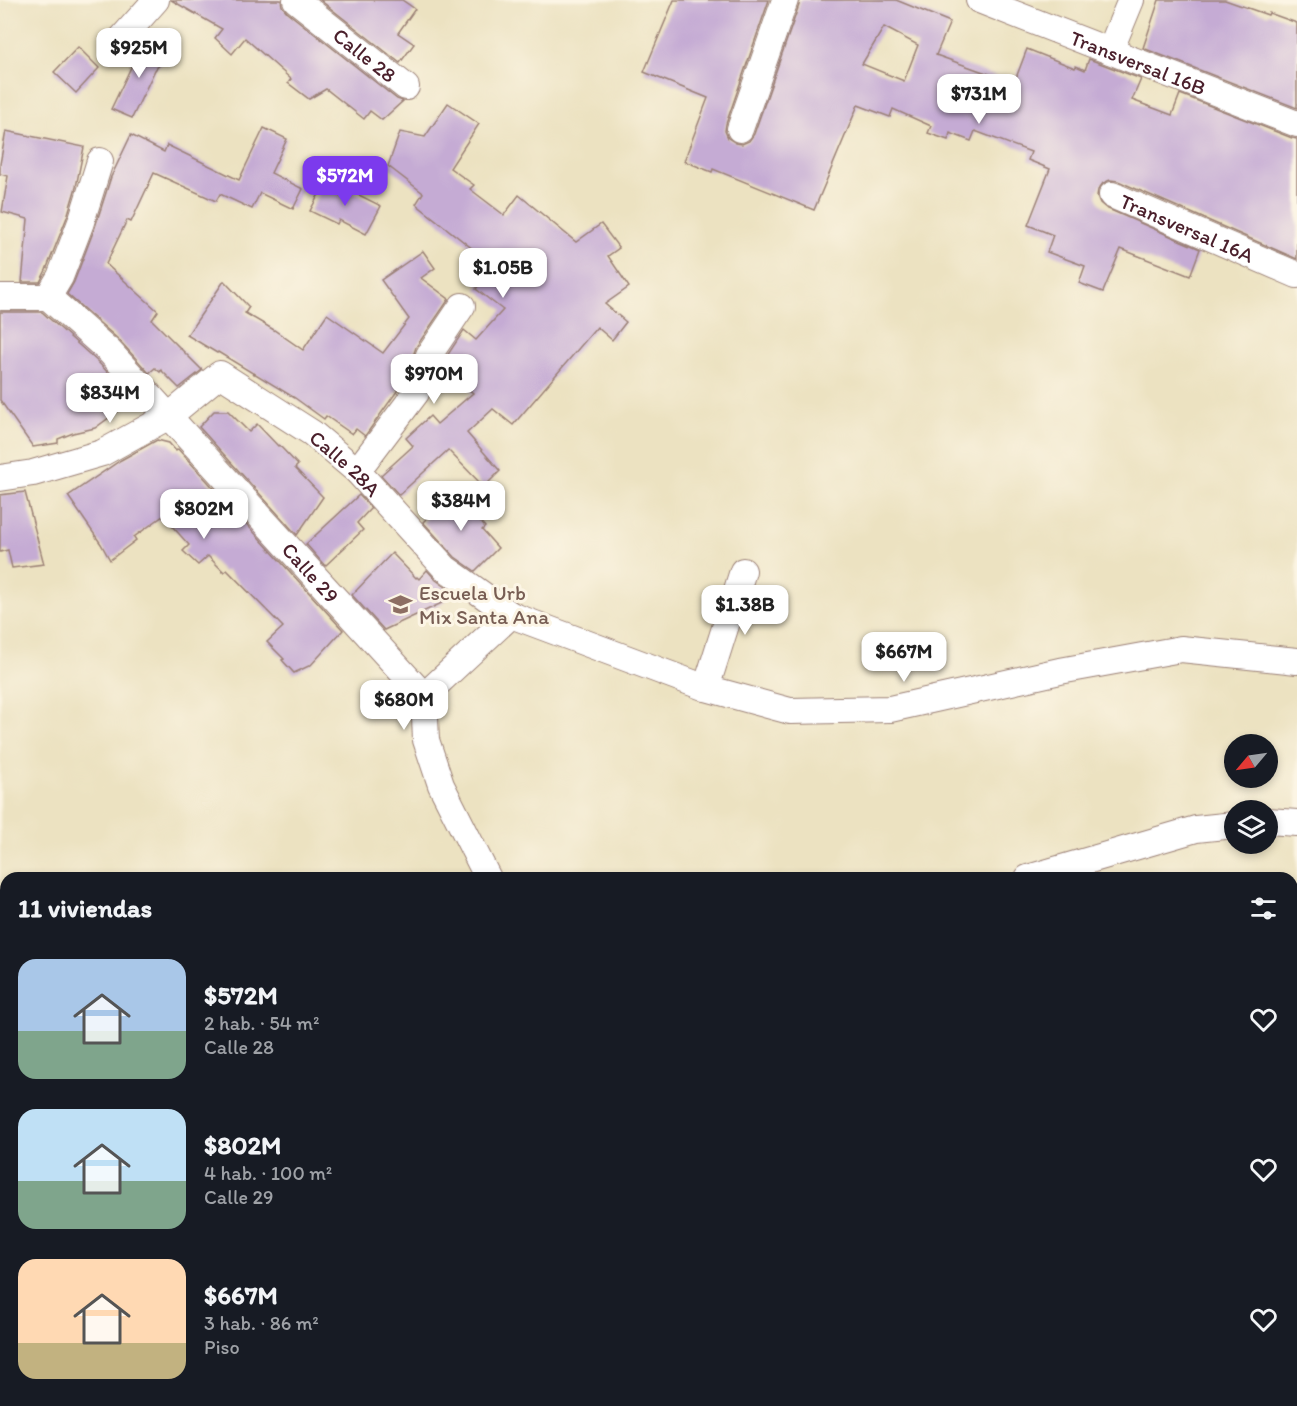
<!DOCTYPE html>
<html lang="es">
<head>
<meta charset="utf-8">
<style>
  :root { --surface:#171b24; --page:#20242c; --text:#f1f3f6; --muted:#9ea1a6; --accent:#7c3aed }
  body { margin:0; font-family:Itim,sans-serif; background:var(--page); color:var(--text); height:100vh; display:flex; flex-direction:column; font-size:22px; white-space:nowrap }
  * { box-sizing:border-box; margin:0 }
  p { font-size:20px; color:var(--muted) }
  .icon { flex:none; width:33px; height:33px; fill:none; stroke:currentColor; stroke-width:2; stroke-linecap:round; stroke-linejoin:round }
  .map { position:relative; flex:1; overflow:hidden }
  .drawer { position:absolute; left:0px; top:872px; width:1298px; height:536px; display:flex; flex-direction:column; background:var(--surface); border-radius:18px 18px 0 0; box-shadow:0 3px 9px #0003 }
  .drawer>* { flex:none }
  .needle { width:39px; rotate:241deg }
  .controls { position:absolute; left:1224px; top:734px; display:grid; gap:12px }
  .controls a { display:grid; place-items:center; width:54px; height:54px; border-radius:50%; background:var(--surface); box-shadow:0 3px 9px #0003; font-size:30px }
  .price { position:absolute; translate:-50% -51px; padding:0 14px; border-radius:12px; background:#fff; color:#222; font-size:20px; line-height:39px; filter:drop-shadow(0 2px 3px #0008) }
  .price::after { content:''; position:absolute; left:50%; top:36px; width:18px; height:14px; margin-left:-9px; background:inherit; clip-path:polygon(0 0,100% 0,50% 100%) }
  .price.selected { background:var(--accent); color:#fff }
  ul { padding:0; list-style:none }
  li { display:flex; align-items:center; gap:18px; height:150px; padding:0 18px }
  li span { display:grid; place-items:center; flex:none; width:168px; height:120px; border-radius:18px; color:#555 }
  li>.icon { margin-inline-start:auto }
  span .icon { width:72px; height:72px; fill:#fffc; stroke-width:1 }
  li b { font-size:26px }
  h2 { display:flex; justify-content:space-between; align-items:center; height:72px; padding:0 18px; font-size:26px }
  .map>svg:first-child { display:block }
  .green { fill:#b0c468; stroke:#7d724a; stroke-width:1.5 }
  .forest { fill:#8caa5c; stroke:#6b6444; stroke-width:1.5 }
  .building { fill:#c5abd4; fill-rule:evenodd }
  .lines { fill:none; stroke-linecap:round; stroke-linejoin:round }
  .street-casing { stroke:#9b8076; stroke-width:28 }
  .secondary-casing { stroke:#9b8076; stroke-width:35 }
  .street { stroke:#fff; stroke-width:26 }
  .secondary { stroke:#fde5c5; stroke-width:33 }
  .labels { text-anchor:middle; dominant-baseline:central; stroke-width:6; stroke-linejoin:round; paint-order:stroke }
  .street-label { font-size:21px; fill:#4a1f2b; stroke:#fcf5e5 }
  .education-label { font-size:21px; fill:#785e54; stroke:#fcf5e5; text-anchor:start }
</style>
</head>
<body>
<div class="map">
<svg width="1297" height="1406" viewBox="0 0 1297 1406">
  <rect width="100%" height="100%" fill="#fcf5e5"/>
  <filter id="ink" filterUnits="userSpaceOnUse"><feTurbulence type="fractalNoise" baseFrequency=".0167" numOctaves="2"/><feDisplacementMap in="SourceGraphic" scale="12" xChannelSelector="R" yChannelSelector="G"/><feConvolveMatrix kernelMatrix="1 2 1 2 8 2 1 2 1" color-interpolation-filters="sRGB"/></filter>
  <filter id="wash" filterUnits="userSpaceOnUse"><feTurbulence type="fractalNoise" baseFrequency=".008" numOctaves="4" result="noise"/><feDisplacementMap in="SourceGraphic" scale="24" xChannelSelector="R" yChannelSelector="G"/><feGaussianBlur stdDeviation="1.35" result="paint"/><feColorMatrix in="noise" values="0 0 0 0 0 0 0 0 0 0 0 0 0 0 0 0 0 1.4 0 .05"/><feComposite in="paint" operator="in"/></filter>
  <g filter="url(#wash)">
    <rect width="100%" height="100%" fill="#ece2c1"/>
    <path class="green" d="M0 1133H6V1401H85L82 1406H0Z"/>
    <g class="forest">
      <path d="M1292 982H1297V1386L1292 1391V1091L1295 1088 1292 1082Z"/>
      <path d="M1077 1401H1282L1277 1406H1075Z"/>
    </g>
    <g id="blocks">
      <g class="building">
        <path d="M171 0H281L282 6 287 12 397 99 403 101 382 120 370 111 364 119 326 89 309 99 288 83 291 79 245 38 232 54 215 38 222 29Z"/>
        <path d="M320 0H402L415 9 398 33 414 44 400 63Z"/>
        <path d="M674 0H769L726 124 725 131 728 138 736 143 742 144 749 141 754 134 799 5 800 0H896L950 22 936 55 1014 83 1027 49 1075 68 1076 66 1085 70 1089 59 1141 79 1132 100 1172 115 1180 94 1292 138 1297 139V259L1118 181 1110 180 1103 183 1098 190 1097 196 1100 203 1106 208 1200 249 1190 276 1121 249 1103 292 1079 283 1085 266 1047 252 1053 235 1028 225 1050 169 1028 160 1031 152 975 131 971 141 950 133 948 140 928 133 931 126 893 109 890 117 858 105 814 210 713 169 712 172 684 161 708 98 644 72ZM884 27 918 45 904 81 862 64Z"/>
        <path d="M1159 0H1225L1268 15 1269 13 1297 23V108L1143 48Z"/>
        <path d="M144 40 169 54 155 70 132 118 111 109Z"/>
        <path d="M78 47 99 68 76 93 54 72Z"/>
        <path d="M448 103 479 124 450 168 474 185 470 189 504 215 519 195 576 242 601 224 619 248 608 256 629 287 605 304 626 322 612 340 597 327 513 425 493 409 467 433 500 471 484 487 448 450 399 495 381 475 413 446 406 438 430 416 437 424 473 393 441 366 443 362 464 330 476 340 503 310 476 289 493 265 416 204 423 193 388 166 400 132 425 137Z"/>
        <path d="M264 128 287 139 271 173 303 189 293 209 260 193 252 209 220 194 216 201 154 173 131 222 127 220 106 264 158 311 152 320 202 370 179 388 161 370 160 372 155 368 149 373 119 340 67 294 74 282 95 227 111 177 131 135 164 152 167 145 239 180Z"/>
        <path d="M6 131 84 147 76 187 67 217 46 270 40 282H22L28 219 2 212 8 176 0 174V164Z"/>
        <path d="M327 179 381 206 366 234 339 220 337 224 310 211Z"/>
        <path d="M423 251 435 268 421 278 449 299 416 347 405 380 365 436 356 429 352 434 326 416 324 419 295 398 254 373V374L218 352 217 353 187 335 224 281 249 307 245 313 274 330 303 350 327 314 383 353 409 319 381 280Z"/>
        <path d="M0 312H42L98 362 125 391 123 393 129 403 95 428 73 433 58 439V443L33 447 0 400Z"/>
        <path d="M214 411H228L249 432 257 424 278 446 279 445 298 465 295 468 323 497 297 535 199 427Z"/>
        <path d="M157 440 169 443 176 451 178 449 343 630 311 665 294 673 282 660 284 659 267 642 283 627 227 570 224 572 208 556 198 565 183 551 189 545 163 516 134 537 136 540 110 560 101 544 68 496 121 460Z"/>
        <path d="M25 492 44 564 12 568 8 550 0 552V495Z"/>
        <path d="M453 492 485 527 482 530 498 548 475 571 455 557 423 522Z"/>
        <path d="M359 495 371 508 357 523 363 530 325 566 306 544Z"/>
        <path d="M392 553 416 578 417 577 419 579 427 570 436 580 453 592 442 603 384 630 352 595Z"/>
      </g>
    </g>
  </g>
  <g filter="url(#ink)">
    <use href="#blocks" fill-opacity="0" stroke="#9b8076" stroke-width="1.5"/>
    <g class="lines">
      <defs>
        <g id="street">
          <path id="s1" d="M296 0 406 87"/>
          <path id="s2" d="M979 0 1297 124"/>
          <path d="M115 46 156 0"/>
          <path d="M1110 51 1131 0"/>
          <path d="M740 129 785 0"/>
          <path id="s3" d="M1112 195 1297 275"/>
          <path d="M0 297H48"/>
          <path id="s4" d="M48 297 109 351 424 696"/>
          <path d="M48 297 60 277 81 222 100 161"/>
          <path d="M357 471 416 393 429 355 462 306"/>
          <path id="s5" d="M0 478 33 473 102 453 169 416 220 374 312 433 357 471 445 568 511 615 706 688 790 711 890 709 1060 671 1181 649 1297 661"/>
          <path d="M706 688 743 571"/>
          <path d="M1268 821 1297 823"/>
          <path d="M488 878 441 785 426 740 424 696 511 615"/>
          <path d="M1028 878 1196 829 1234 825"/>
          <path d="M358 1401 362 1406"/>
          <path d="M549 1401 553 1406"/>
          <path d="M898 1401 900 1406"/>
          <path d="M102 1406 105 1401"/>
          <path d="M684 1406V1401"/>
        </g>
        <g id="secondary">
          <path d="M0 1025 6 1027"/>
          <path d="M440 1401 441 1406"/>
        </g>
      </defs>
      <use href="#street" class="street-casing"/>
      <use href="#secondary" class="secondary-casing"/>
      <use href="#street" class="street"/>
      <use href="#secondary" class="secondary"/>
    </g>
  </g>
  <defs>
    <symbol id="school-bare" viewBox="-9 -9 18 18"><path d="M0-5L7-2L0 1L-7-2ZM-4 1L0 2.5L4 1V4Q0 6-4 4Z" fill="#8d6e63" stroke="#fcf5e5" stroke-width="2.5" paint-order="stroke"/></symbol>
  </defs>
  <g fill-rule="evenodd">
    <use href="#school-bare" x="384" y="588" width="33" height="33"/>
  </g>
  <g class="labels">
    <g class="street-label">
      <text stroke="none"><textPath href="#s1" startOffset="88">Calle 28</textPath></text>
      <text stroke="none"><textPath href="#s2" startOffset="171">Transversal 16B</textPath></text>
      <text stroke="none"><textPath href="#s3" startOffset="82">Transversal 16A</textPath></text>
      <text stroke="none"><textPath href="#s5" startOffset="402">Calle 28A</textPath></text>
      <text stroke="none"><textPath href="#s4" startOffset="381">Calle 29</textPath></text>
    </g>
    <g class="education-label">
      <text x="419" y="592">Escuela Urb<tspan x="419" dy="24">Mix Santa Ana</tspan></text>
    </g>
  </g>
</svg>
<div class="controls">
<a><svg class="needle" viewBox="-14 -14 28 28"><path d="M0-13l5 13h-10z" fill="#e53935"/><path d="M0 13l5-13h-10z" fill="#9ea1a6"/></svg></a>
<a><svg class="icon" aria-label="layers" viewBox="0 0 24 24"><path d="M12 4l9 5-9 5-9-5zM3 14l9 5 9-5"/></svg></a>
</div>
<b class="price" style="left:139px;top:79px">$925M</b>
<b class="price" style="left:979px;top:125px">$731M</b>
<b class="price selected" style="left:345px;top:207px">$572M</b>
<b class="price" style="left:503px;top:299px">$1.05B</b>
<b class="price" style="left:434px;top:405px">$970M</b>
<b class="price" style="left:110px;top:424px">$834M</b>
<b class="price" style="left:461px;top:532px">$384M</b>
<b class="price" style="left:204px;top:540px">$802M</b>
<b class="price" style="left:745px;top:636px">$1.38B</b>
<b class="price" style="left:904px;top:683px">$667M</b>
<b class="price" style="left:404px;top:731px">$680M</b>
<section class="drawer">
<h2>11 viviendas<svg class="icon" aria-label="filters" viewBox="0 0 24 24"><path d="M4 7h16M4 17h16"/><circle cx="9" cy="7" r="2"/><circle cx="15" cy="17" r="2"/></svg></h2>
<ul>
<li><span style="background:linear-gradient(#a9c7e8 60%,#7fa58c 0)"><svg class="icon" aria-label="home" viewBox="0 0 24 24"><path d="M3 11l9-7 9 7M6 9v11h12V9"/></svg></span><div><b>$572M</b><p>2 hab. · 54 m²</p><p>Calle 28</p></div><svg class="icon" aria-label="heart" viewBox="0 0 24 24"><path d="M12 20l-8-8c-3-5 5-10 8-4 3-6 11-1 8 4z"/></svg></li>
<li><span style="background:linear-gradient(#bfe0f5 60%,#7fa58c 0)"><svg class="icon" aria-label="home" viewBox="0 0 24 24"><path d="M3 11l9-7 9 7M6 9v11h12V9"/></svg></span><div><b>$802M</b><p>4 hab. · 100 m²</p><p>Calle 29</p></div><svg class="icon" aria-label="heart" viewBox="0 0 24 24"><path d="M12 20l-8-8c-3-5 5-10 8-4 3-6 11-1 8 4z"/></svg></li>
<li><span style="background:linear-gradient(#ffd9b3 70%,#c2b280 0)"><svg class="icon" aria-label="home" viewBox="0 0 24 24"><path d="M3 11l9-7 9 7M6 9v11h12V9"/></svg></span><div><b>$667M</b><p>3 hab. · 86 m²</p><p>Piso</p></div><svg class="icon" aria-label="heart" viewBox="0 0 24 24"><path d="M12 20l-8-8c-3-5 5-10 8-4 3-6 11-1 8 4z"/></svg></li>
</ul>
</section>
</div>
</body>
</html>
